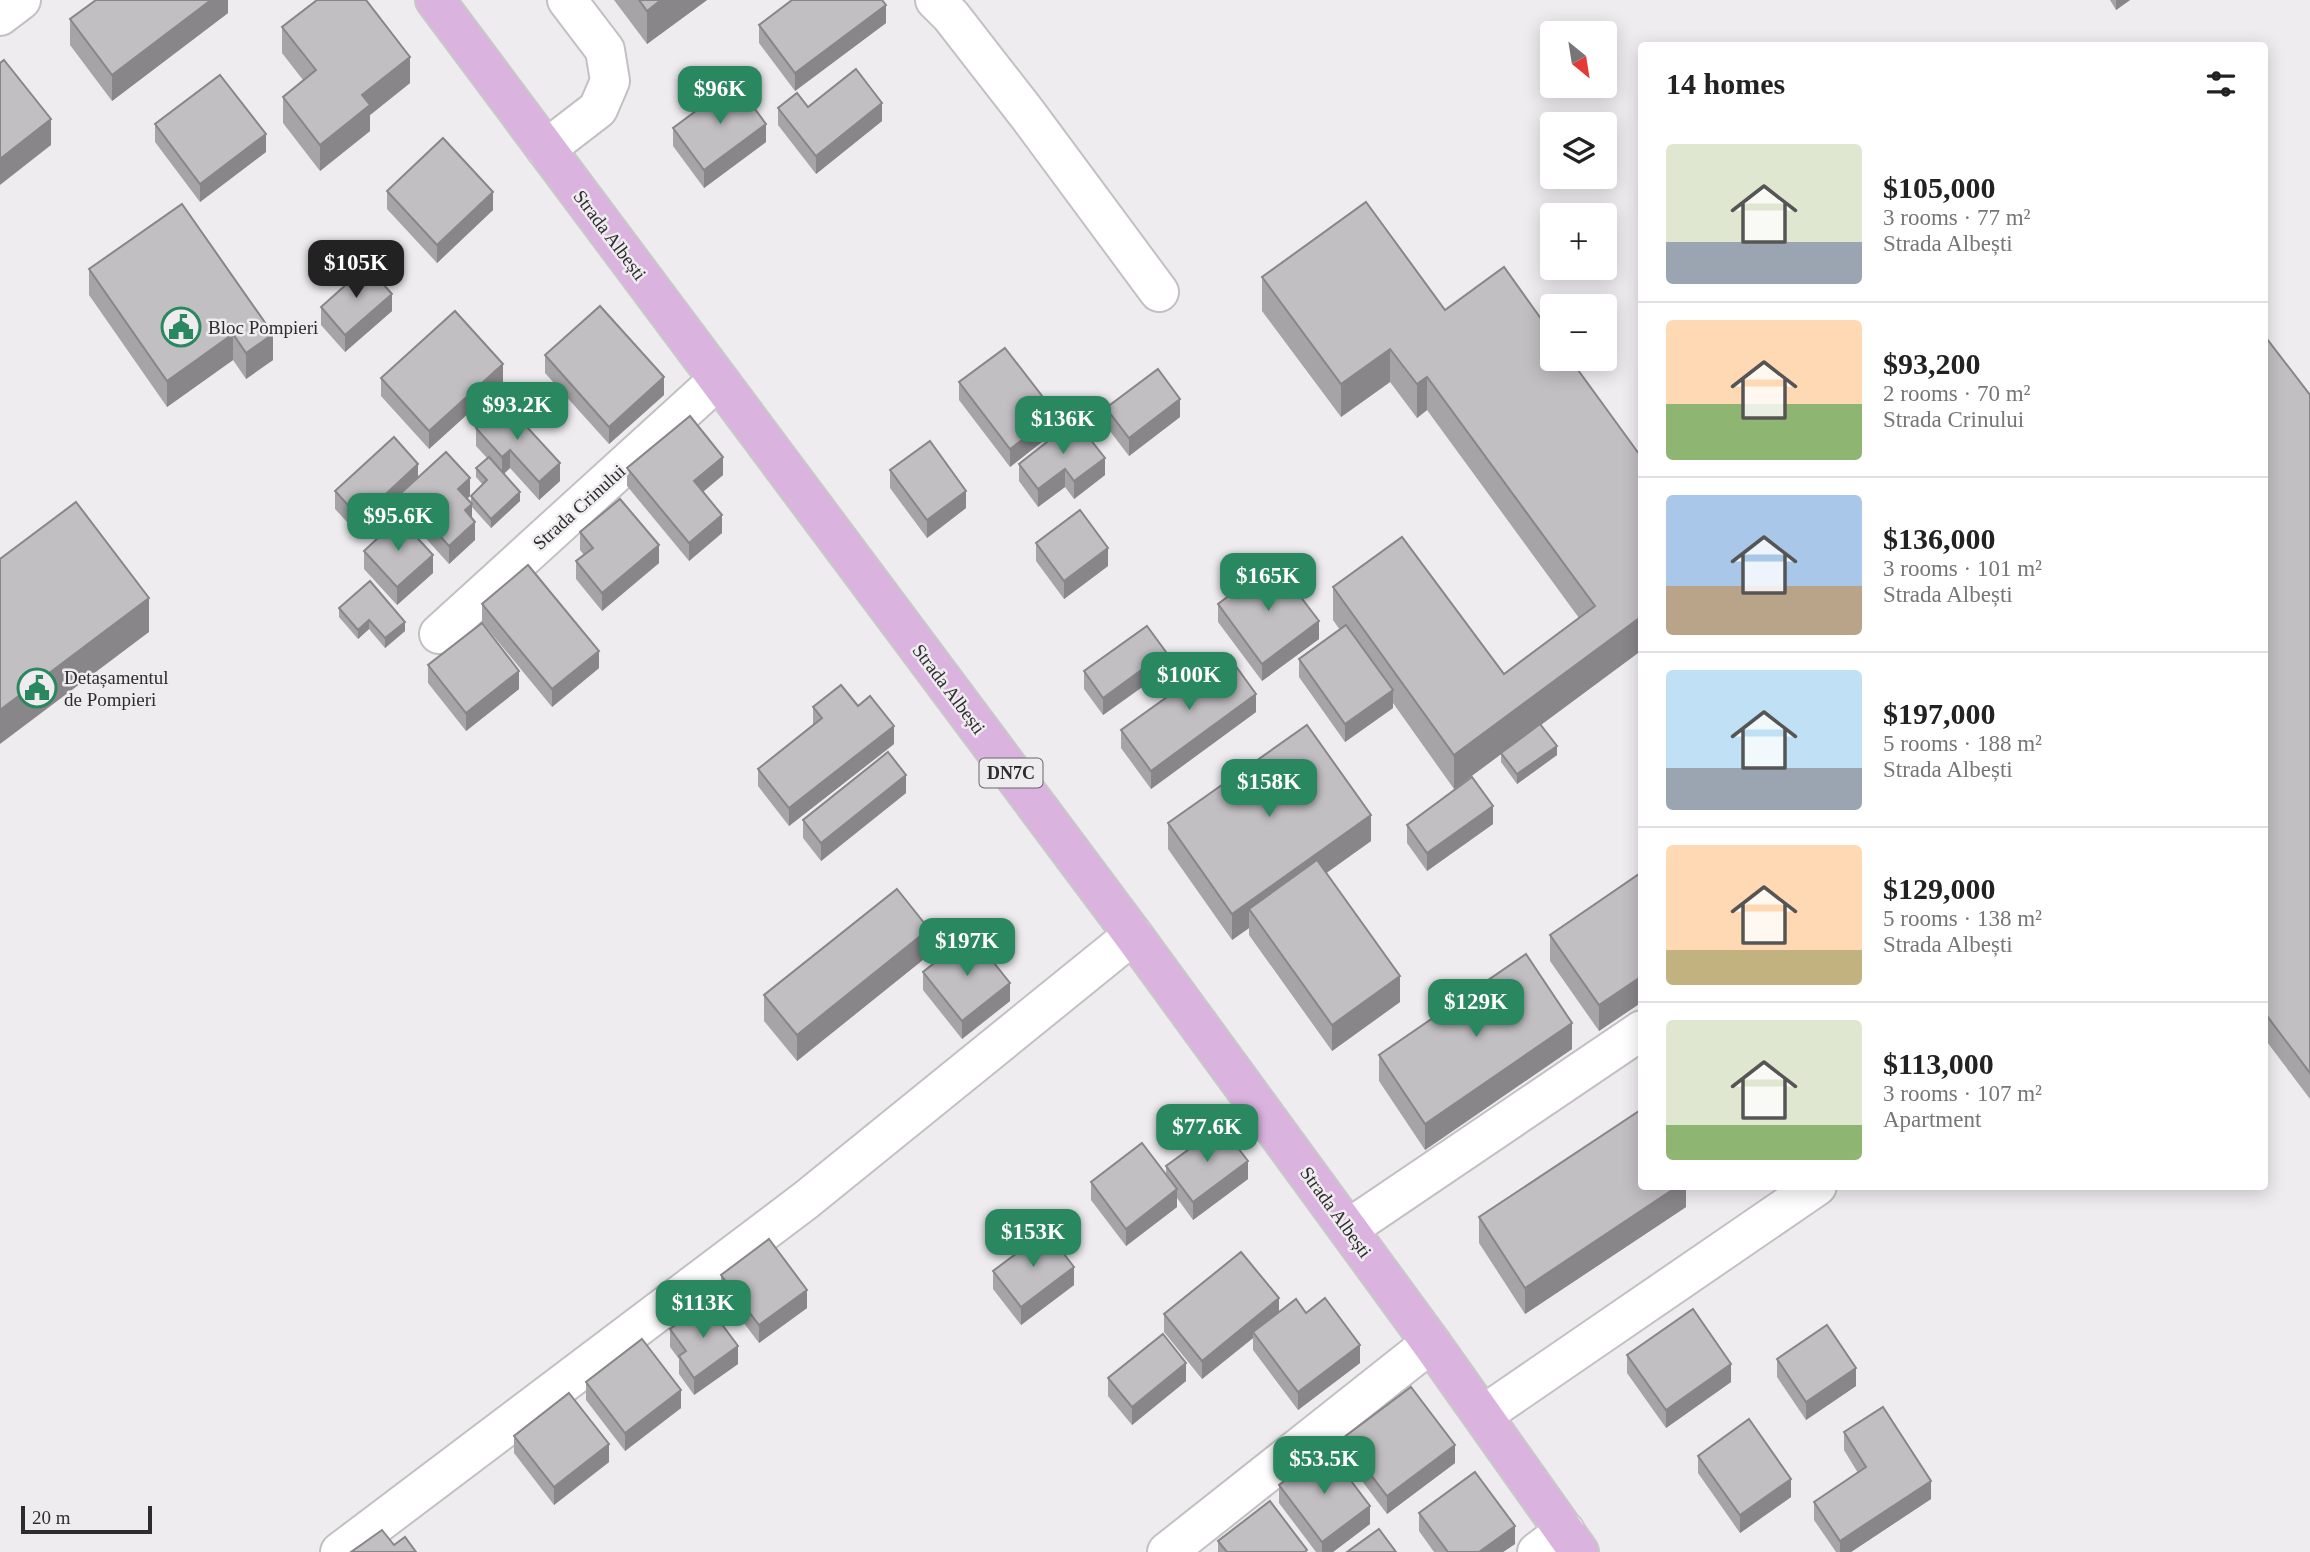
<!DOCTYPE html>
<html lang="en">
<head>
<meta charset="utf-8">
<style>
  :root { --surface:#fff; --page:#f2f2f2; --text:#222; --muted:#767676; --line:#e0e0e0; --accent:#2a8860 }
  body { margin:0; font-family:"Times New Roman",serif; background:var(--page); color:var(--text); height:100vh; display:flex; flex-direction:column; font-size:26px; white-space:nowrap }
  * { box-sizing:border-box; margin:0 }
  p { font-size:23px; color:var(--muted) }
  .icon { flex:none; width:38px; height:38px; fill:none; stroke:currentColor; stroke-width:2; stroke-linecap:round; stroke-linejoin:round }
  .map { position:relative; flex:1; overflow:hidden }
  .drawer { position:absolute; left:1638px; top:42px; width:630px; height:1148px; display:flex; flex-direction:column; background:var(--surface); border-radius:7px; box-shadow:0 4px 18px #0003 }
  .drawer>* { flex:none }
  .needle { width:46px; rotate:150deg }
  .controls { position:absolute; left:1540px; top:21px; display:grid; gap:14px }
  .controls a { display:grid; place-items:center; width:77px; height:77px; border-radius:7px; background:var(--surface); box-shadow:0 4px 18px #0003; font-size:35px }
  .scale { position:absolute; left:21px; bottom:18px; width:131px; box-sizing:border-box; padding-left:7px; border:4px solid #2e2d2e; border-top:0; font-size:19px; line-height:24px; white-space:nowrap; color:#2e2d2e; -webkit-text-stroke:5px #efecf0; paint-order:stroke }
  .price { position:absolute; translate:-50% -60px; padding:0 16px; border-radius:14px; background:var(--accent); color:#fff; font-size:23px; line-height:46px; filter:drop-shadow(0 2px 4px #0008) }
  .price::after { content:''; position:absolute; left:50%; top:42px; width:21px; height:16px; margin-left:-10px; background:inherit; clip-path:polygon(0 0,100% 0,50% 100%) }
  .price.active { background:#222; color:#fff }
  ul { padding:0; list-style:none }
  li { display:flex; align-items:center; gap:21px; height:175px; padding:0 28px }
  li+li { border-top:2px solid var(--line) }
  li span { display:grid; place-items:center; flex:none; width:196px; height:140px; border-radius:7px; color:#555 }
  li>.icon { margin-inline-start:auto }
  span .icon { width:84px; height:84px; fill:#fffc; stroke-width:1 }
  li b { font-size:30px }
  h2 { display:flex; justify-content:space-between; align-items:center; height:84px; padding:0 28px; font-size:30px }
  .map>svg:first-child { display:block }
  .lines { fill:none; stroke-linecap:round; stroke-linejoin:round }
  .minor-casing { stroke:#c3c0c3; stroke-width:42 }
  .major-casing { stroke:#c9c8c9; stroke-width:42 }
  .minor { stroke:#fff; stroke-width:38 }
  .major { stroke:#dab3df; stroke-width:38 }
  .wall { fill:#a7a4a7 }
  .shaded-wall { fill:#888688 }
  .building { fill:#c2bfc2; stroke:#888688; stroke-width:2 }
  .labels { text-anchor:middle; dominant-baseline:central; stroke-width:5; stroke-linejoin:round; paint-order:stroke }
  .shield { fill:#efecf0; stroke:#686668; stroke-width:2 }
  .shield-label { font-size:18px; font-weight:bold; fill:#2e2d2e }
  .street-label { font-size:19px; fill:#2e2d2e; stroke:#efecf0 }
  .poi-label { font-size:19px; fill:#2e2d2e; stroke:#efecf0; text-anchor:start }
</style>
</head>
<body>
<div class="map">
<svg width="2310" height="1552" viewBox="0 0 2310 1552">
  <rect width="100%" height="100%" fill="#efecf0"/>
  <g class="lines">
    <defs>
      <g id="minor">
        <path d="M935 0 951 16 1028 115 1159 292"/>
        <path d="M0 16 21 0"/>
        <path d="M546 149 598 109 610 81 605 50 567 0"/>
        <path d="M439 634 718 380"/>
        <path d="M1348 1229 1642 1030"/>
        <path d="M1483 1415 1817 1186"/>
        <path d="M340 1552 806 1200 1133 935"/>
        <path d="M1167 1552 1431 1343"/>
        <path d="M1537 1552 1565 1531"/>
      </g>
      <path id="major" d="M435 0 1133 935 1431 1343 1579 1552"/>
    </defs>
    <use href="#minor" class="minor-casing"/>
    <use href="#major" class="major-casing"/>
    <use href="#minor" class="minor"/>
    <use href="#major" class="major"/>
  </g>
  <g class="wall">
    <path d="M228 0V13L112 101 70 45V19Z"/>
    <path d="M614 0H707L647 44Z"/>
    <path d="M2110 0H2130L2116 10Z"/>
    <path d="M886 23 795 91 759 43V25Z"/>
    <path d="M282 27 410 83 370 115V131L320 171 283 123V97L303 80 282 53Z"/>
    <path d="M808 107 882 121 816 174 778 125V108Z"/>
    <path d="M155 124 266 152 200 202 155 142Z"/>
    <path d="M673 128 766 142 704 188 673 146Z"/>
    <path d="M387 191 493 210 437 263 387 209Z"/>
    <path d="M182 204 273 360 246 379 233 360 167 407 89 295V269Z"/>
    <path d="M1262 277 1445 310 1642 458V650L1541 725 1557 755 1517 784 1501 762V754L1454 789 1393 703V708L1345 742 1299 677V659L1340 630 1333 620V587L1504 674 1579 618 1427 410 1417 418 1390 382 1341 417 1262 311Z"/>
    <path d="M321 307 392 311 345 352 321 325Z"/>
    <path d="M2264 335 2310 395V1099L2264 1038Z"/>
    <path d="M545 355 664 395 609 444 545 373Z"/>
    <path d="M381 378 503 382 429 449 381 396Z"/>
    <path d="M959 382 1056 431 1010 467 959 400Z"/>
    <path d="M1106 408 1180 417 1129 456 1106 426Z"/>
    <path d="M1075 420 1105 475 1074 499 1065 487 1038 507 1019 481V464Z"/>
    <path d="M476 428 560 481 539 500 510 468 504 474 520 501 491 528 472 507V518L475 540 449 564 401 511V498L360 536 335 509V491L418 477 470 496 467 499 471 502V496L483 485 476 477V468L487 458 476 446Z"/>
    <path d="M627 468 723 475 703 492 722 533 689 561 627 486Z"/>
    <path d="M890 470 966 508 927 538 890 488Z"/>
    <path d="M580 532 659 563 602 611 576 579V561L584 555 580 550Z"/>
    <path d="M1036 543 1108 566 1064 599 1036 561Z"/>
    <path d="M364 551 433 573 397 605 364 569Z"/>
    <path d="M482 604 599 668 552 707 482 622Z"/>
    <path d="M1218 604 1319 639 1262 681 1218 622Z"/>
    <path d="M339 608 405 631 385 648 369 629 358 639 339 617Z"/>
    <path d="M428 665 519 689 466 731 428 683Z"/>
    <path d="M1166 670 1103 715 1084 689V671Z"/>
    <path d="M858 706 894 744 789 826 758 786V769L813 725V707Z"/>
    <path d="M1256 712 1151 789 1121 748V730Z"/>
    <path d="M906 793 821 861 803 838V820Z"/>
    <path d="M1168 823 1371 841 1326 873 1400 1002 1332 1051 1249 935V928L1232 940 1168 849Z"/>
    <path d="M1493 824 1427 871 1407 843V825Z"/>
    <path d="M1642 872V1002L1599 1031 1550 961V935Z"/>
    <path d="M929 955 797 1061 764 1021V995Z"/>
    <path d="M923 972 1010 1001 962 1039 923 990Z"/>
    <path d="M1572 1049 1425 1150 1379 1081V1055Z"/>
    <path d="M1166 1166 1248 1179 1193 1220 1177 1198V1207L1126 1246 1091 1200V1182L1166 1174Z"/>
    <path d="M1686 1186V1207L1525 1314 1479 1243V1217Z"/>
    <path d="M993 1271 1074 1285 1021 1325 993 1289Z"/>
    <path d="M721 1275 807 1308 759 1343 721 1293Z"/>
    <path d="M1279 1312 1306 1313 1360 1363 1298 1410 1253 1350V1338L1202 1379 1164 1332V1314Z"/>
    <path d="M670 1329 738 1364 694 1395 679 1374V1359L670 1347Z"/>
    <path d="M1627 1355 1731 1382 1666 1428 1627 1373Z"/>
    <path d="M1777 1359 1856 1386 1806 1420 1777 1377Z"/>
    <path d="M1108 1378 1186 1381 1132 1425 1108 1396Z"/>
    <path d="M586 1382 681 1408 625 1451 586 1400Z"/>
    <path d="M1844 1432 1931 1499 1851 1552H1836L1814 1520V1502L1858 1473 1844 1450Z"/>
    <path d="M514 1436 609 1462 554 1505 514 1453Z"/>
    <path d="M1343 1438 1455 1463 1387 1514 1343 1456Z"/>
    <path d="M1698 1456 1791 1497 1740 1533 1698 1473Z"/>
    <path d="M1279 1485 1370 1524 1333 1552H1316L1279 1503Z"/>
    <path d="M1419 1513 1515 1544 1503 1552H1434L1419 1531Z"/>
    <path d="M1218 1541 1307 1552H1218Z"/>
  </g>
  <g class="shaded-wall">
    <path d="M211 0H228V13L112 101V75Z"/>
    <path d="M661 0H707L647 44V11Z"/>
    <path d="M2116 0H2130L2116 10Z"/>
    <path d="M886 5V23L795 91V73Z"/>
    <path d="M410 57V83L370 115V131L320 171V145L362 95Z"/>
    <path d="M882 103V121L816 174V156Z"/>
    <path d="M51 119V145L0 185V159Z"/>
    <path d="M766 124V142L704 188V170Z"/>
    <path d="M266 134V152L200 202V184Z"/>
    <path d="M493 192V210L437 263V245Z"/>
    <path d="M392 294V311L345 352V335Z"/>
    <path d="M233 334V360L167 407V381Z"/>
    <path d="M273 334V360L246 379V353Z"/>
    <path d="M1390 349V382L1341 417V384Z"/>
    <path d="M503 364V382L429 449V431Z"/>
    <path d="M664 377V395L609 444V427Z"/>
    <path d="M1427 377V410L1417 418V384Z"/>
    <path d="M1180 399V417L1129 456V438Z"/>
    <path d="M1056 414V431L1010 467V449Z"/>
    <path d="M510 450V468L502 475V457Z"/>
    <path d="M723 457V475L694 499V481Z"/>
    <path d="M1105 458V475L1074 499V481Z"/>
    <path d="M560 463V481L539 500V482Z"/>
    <path d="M418 464V481L401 493V498L360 536V518Z"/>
    <path d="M1065 469V487L1038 507V489Z"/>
    <path d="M470 478V496L458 506V489Z"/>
    <path d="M966 491V508L927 538V520Z"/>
    <path d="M520 492V501L491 528V519Z"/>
    <path d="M472 504V522L465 510Z"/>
    <path d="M722 515V533L689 561V543Z"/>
    <path d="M475 522V540L449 564V546Z"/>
    <path d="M659 545V563L602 611V593Z"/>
    <path d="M1108 548V566L1064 599V581Z"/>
    <path d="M433 555V573L397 605V587Z"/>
    <path d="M149 598V632L0 744V710Z"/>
    <path d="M1642 616V650L1454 789V755Z"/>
    <path d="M369 620V629L358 639V630Z"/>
    <path d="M1319 621V639L1262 681V664Z"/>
    <path d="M405 622V631L385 648V638Z"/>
    <path d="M599 651V668L552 707V689Z"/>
    <path d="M1166 652V670L1103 715V698Z"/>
    <path d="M519 671V689L466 731V713Z"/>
    <path d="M1393 690V708L1345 742V724Z"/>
    <path d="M1256 694V712L1151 789V771Z"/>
    <path d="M894 726V744L789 826V808Z"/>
    <path d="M1557 746V755L1517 784V774Z"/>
    <path d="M906 775V793L821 861V843Z"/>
    <path d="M1493 806V824L1427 871V853Z"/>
    <path d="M1371 815V841L1258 922 1249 909V928L1232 940V914Z"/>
    <path d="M929 929V955L797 1061V1035Z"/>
    <path d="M1400 976V1002L1332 1051V1025Z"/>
    <path d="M1642 976V1002L1599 1031V1005Z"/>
    <path d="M1010 983V1001L962 1039V1021Z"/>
    <path d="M1572 1023V1049L1425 1150V1124Z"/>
    <path d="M1248 1161V1179L1193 1220V1202Z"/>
    <path d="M1678 1186H1686V1207L1525 1314V1288Z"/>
    <path d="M1177 1189V1207L1126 1246V1229Z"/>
    <path d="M1074 1267V1285L1021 1325V1307Z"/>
    <path d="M807 1290V1308L759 1343V1325Z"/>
    <path d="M1279 1298V1316L1253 1332V1338L1202 1379V1361Z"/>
    <path d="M1360 1345V1363L1298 1410V1392Z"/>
    <path d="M738 1346V1364L694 1395V1378Z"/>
    <path d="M1186 1363V1381L1132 1425V1407Z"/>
    <path d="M1731 1364V1382L1666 1428V1410Z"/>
    <path d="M1856 1368V1386L1806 1420V1402Z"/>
    <path d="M681 1390V1408L625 1451V1433Z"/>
    <path d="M609 1444V1462L554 1505V1487Z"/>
    <path d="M1455 1445V1463L1387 1514V1496Z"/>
    <path d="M1791 1479V1497L1740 1533V1515Z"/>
    <path d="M1931 1481V1499L1851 1552H1840V1541Z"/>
    <path d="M1370 1506V1524L1333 1552H1322V1542Z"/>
    <path d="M1515 1526V1544L1503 1552H1479Z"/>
  </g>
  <g class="building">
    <path d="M96 0H211L112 75 70 19Z"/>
    <path d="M317 0H366L410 57 362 95 370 105 320 145 283 97 316 70 282 27Z"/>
    <path d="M639 0H661L647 11Z"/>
    <path d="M792 0H882L886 5 795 73 759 25Z"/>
    <path d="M4 60 51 119 0 159V63Z"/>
    <path d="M856 69 882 103 816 156 778 108 797 93 808 107Z"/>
    <path d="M220 75 266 134 200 184 155 124Z"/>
    <path d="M735 82 766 124 704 170 673 128Z"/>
    <path d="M443 138 493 192 437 245 387 191Z"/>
    <path d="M1366 202 1445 310 1504 267 1552 334V359H1570L1642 458V616L1454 755 1333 587 1402 537 1504 674 1595 606 1427 377 1417 384 1390 349 1341 384 1262 277Z"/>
    <path d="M182 204 273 334 246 353 233 334 167 381 89 269Z"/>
    <path d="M367 266 392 294 345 335 321 307Z"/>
    <path d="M600 306 664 377 609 427 545 355Z"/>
    <path d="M455 311 503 364 429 431 381 378Z"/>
    <path d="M2264 335 2310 395V1073L2264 1012Z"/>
    <path d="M1005 348 1056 414 1010 449 959 382Z"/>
    <path d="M1158 369 1180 399 1129 438 1106 408Z"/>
    <path d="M504 402 560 463 539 482 510 450 502 457 476 428Z"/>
    <path d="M690 416 723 457 694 481 722 515 689 543 627 468Z"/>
    <path d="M1075 420 1105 458 1074 481 1065 469 1038 489 1019 464Z"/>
    <path d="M394 437 418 464 360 518 335 491Z"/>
    <path d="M930 441 966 491 927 520 890 470Z"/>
    <path d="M446 452 470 478 458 489 472 504 465 510 475 522 449 546 401 493Z"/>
    <path d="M489 457 520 492 491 519 471 496 487 480 476 468Z"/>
    <path d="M620 499 659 545 602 593 576 561 593 548 580 532Z"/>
    <path d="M76 502 149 598 0 710V559Z"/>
    <path d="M1080 510 1108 548 1064 581 1036 543Z"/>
    <path d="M399 518 433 555 397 587 364 551Z"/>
    <path d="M1274 562 1319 621 1262 664 1218 604Z"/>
    <path d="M528 565 599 651 552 689 482 604Z"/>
    <path d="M370 581 405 622 385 638 369 620 358 630 339 608Z"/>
    <path d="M482 623 519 671 466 713 428 665Z"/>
    <path d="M1346 625 1393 690 1345 724 1299 659Z"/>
    <path d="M1147 626 1166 652 1103 698 1084 671Z"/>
    <path d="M1227 654 1256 694 1151 771 1121 730Z"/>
    <path d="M841 685 858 706 870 696 894 726 789 808 758 769 822 718 813 707Z"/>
    <path d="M1540 724 1557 746 1517 774 1501 753Z"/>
    <path d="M1307 725 1371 815 1232 914 1168 823Z"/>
    <path d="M888 752 906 775 821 843 803 820Z"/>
    <path d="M1472 777 1493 806 1427 853 1407 825Z"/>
    <path d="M1317 860 1400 976 1332 1025 1249 909Z"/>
    <path d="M1642 872V976L1599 1005 1550 935Z"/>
    <path d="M897 889 929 929 797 1035 764 995Z"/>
    <path d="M971 934 1010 983 962 1021 923 972Z"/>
    <path d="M1526 954 1572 1023 1425 1124 1379 1055Z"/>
    <path d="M1639 1111 1642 1114V1186H1678L1525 1288 1479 1217Z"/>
    <path d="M1221 1126 1248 1161 1193 1202 1166 1166Z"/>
    <path d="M1142 1143 1177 1189 1126 1229 1091 1182Z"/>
    <path d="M1046 1231 1074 1267 1021 1307 993 1271Z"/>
    <path d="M769 1239 807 1290 759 1325 721 1275Z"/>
    <path d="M1241 1252 1279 1298 1202 1361 1164 1314Z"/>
    <path d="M1325 1298 1360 1345 1298 1392 1253 1332 1296 1299 1306 1313Z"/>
    <path d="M706 1303 738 1346 694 1378 679 1356 686 1351 670 1329Z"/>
    <path d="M1693 1309 1731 1364 1666 1410 1627 1355Z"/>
    <path d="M1827 1325 1856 1368 1806 1402 1777 1359Z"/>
    <path d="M1163 1334 1186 1363 1132 1407 1108 1378Z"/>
    <path d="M642 1339 681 1390 625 1433 586 1382Z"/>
    <path d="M1411 1387 1455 1445 1387 1496 1343 1438Z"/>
    <path d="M569 1393 609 1444 554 1487 514 1436Z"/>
    <path d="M1883 1407 1931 1481 1840 1541 1814 1502 1866 1467 1844 1432Z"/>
    <path d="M1749 1419 1791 1479 1740 1515 1698 1456Z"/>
    <path d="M1327 1449 1370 1506 1322 1542 1279 1485Z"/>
    <path d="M1475 1472 1515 1526 1479 1552H1448L1419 1513Z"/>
    <path d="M1270 1501 1307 1550 1305 1552H1227L1218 1541Z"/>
    <path d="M1379 1529 1396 1552H1347Z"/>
    <path d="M382 1530 394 1545 405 1537 416 1552H351Z"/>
  </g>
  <defs>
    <symbol id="civic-ring" viewBox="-11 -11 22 22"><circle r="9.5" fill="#efecf0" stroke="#2a8860" stroke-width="1.5"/><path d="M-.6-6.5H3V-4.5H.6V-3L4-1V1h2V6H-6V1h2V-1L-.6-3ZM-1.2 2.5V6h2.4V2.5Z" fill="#2a8860"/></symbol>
  </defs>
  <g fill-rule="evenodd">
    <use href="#civic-ring" x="159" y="305" width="44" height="44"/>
    <use href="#civic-ring" x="15" y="666" width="44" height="44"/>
  </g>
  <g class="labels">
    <rect class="shield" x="979.5" y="758.5" width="63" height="29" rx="5"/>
    <g class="shield-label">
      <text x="1011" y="773">DN7C</text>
    </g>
    <g class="street-label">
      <text transform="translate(610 235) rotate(53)">Strada Albești</text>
      <text transform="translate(579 507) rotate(-42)">Strada Crinului</text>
      <text transform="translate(949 689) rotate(53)">Strada Albești</text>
      <text transform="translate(1336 1212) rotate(54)">Strada Albești</text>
    </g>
    <g class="poi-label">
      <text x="208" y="327">Bloc Pompieri</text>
      <text x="64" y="677">Detașamentul<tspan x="64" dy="22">de Pompieri</tspan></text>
    </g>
  </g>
</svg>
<div class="controls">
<a><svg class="needle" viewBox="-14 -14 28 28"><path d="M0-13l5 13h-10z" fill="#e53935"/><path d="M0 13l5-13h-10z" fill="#767676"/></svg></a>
<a><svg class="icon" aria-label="layers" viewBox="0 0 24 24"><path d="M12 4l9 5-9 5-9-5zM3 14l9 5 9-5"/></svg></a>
<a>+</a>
<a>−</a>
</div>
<div class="scale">20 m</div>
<b class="price" style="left:720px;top:126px">$96K</b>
<b class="price active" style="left:356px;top:300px">$105K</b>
<b class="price" style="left:517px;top:442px">$93.2K</b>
<b class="price" style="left:1063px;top:456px">$136K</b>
<b class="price" style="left:398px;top:553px">$95.6K</b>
<b class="price" style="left:1268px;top:613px">$165K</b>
<b class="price" style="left:1189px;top:712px">$100K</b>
<b class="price" style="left:1269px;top:819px">$158K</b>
<b class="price" style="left:967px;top:978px">$197K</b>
<b class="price" style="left:1476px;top:1039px">$129K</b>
<b class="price" style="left:1207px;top:1164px">$77.6K</b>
<b class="price" style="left:1033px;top:1269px">$153K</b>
<b class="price" style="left:703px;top:1340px">$113K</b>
<b class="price" style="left:1324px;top:1496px">$53.5K</b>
<section class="drawer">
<h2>14 homes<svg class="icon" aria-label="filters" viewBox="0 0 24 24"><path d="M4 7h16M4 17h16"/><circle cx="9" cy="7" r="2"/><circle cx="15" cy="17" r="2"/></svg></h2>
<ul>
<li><span style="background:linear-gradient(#dfe7d0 70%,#9aa5b1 0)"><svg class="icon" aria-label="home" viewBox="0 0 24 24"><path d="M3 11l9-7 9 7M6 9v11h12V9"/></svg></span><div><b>$105,000</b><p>3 rooms · 77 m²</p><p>Strada Albești</p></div></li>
<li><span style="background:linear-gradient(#ffd9b3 60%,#8fb573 0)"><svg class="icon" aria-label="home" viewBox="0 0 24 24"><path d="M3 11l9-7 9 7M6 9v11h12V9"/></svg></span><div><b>$93,200</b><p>2 rooms · 70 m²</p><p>Strada Crinului</p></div></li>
<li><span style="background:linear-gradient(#a9c7e8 65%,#b9a48a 0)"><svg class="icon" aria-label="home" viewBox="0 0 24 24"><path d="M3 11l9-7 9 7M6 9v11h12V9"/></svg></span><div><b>$136,000</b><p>3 rooms · 101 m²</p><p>Strada Albești</p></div></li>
<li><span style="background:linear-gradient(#bfe0f5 70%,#9aa5b1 0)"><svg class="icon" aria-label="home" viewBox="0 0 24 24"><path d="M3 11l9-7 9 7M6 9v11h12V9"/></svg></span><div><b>$197,000</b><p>5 rooms · 188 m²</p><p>Strada Albești</p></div></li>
<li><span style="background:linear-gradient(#ffd9b3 75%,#c2b280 0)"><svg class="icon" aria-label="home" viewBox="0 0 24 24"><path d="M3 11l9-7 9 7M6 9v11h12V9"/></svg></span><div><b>$129,000</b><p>5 rooms · 138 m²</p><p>Strada Albești</p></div></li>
<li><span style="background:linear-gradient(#dfe7d0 75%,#8fb573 0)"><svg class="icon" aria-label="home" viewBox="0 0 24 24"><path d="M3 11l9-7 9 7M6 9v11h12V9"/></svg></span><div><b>$113,000</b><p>3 rooms · 107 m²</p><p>Apartment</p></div></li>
</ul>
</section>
</div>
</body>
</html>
